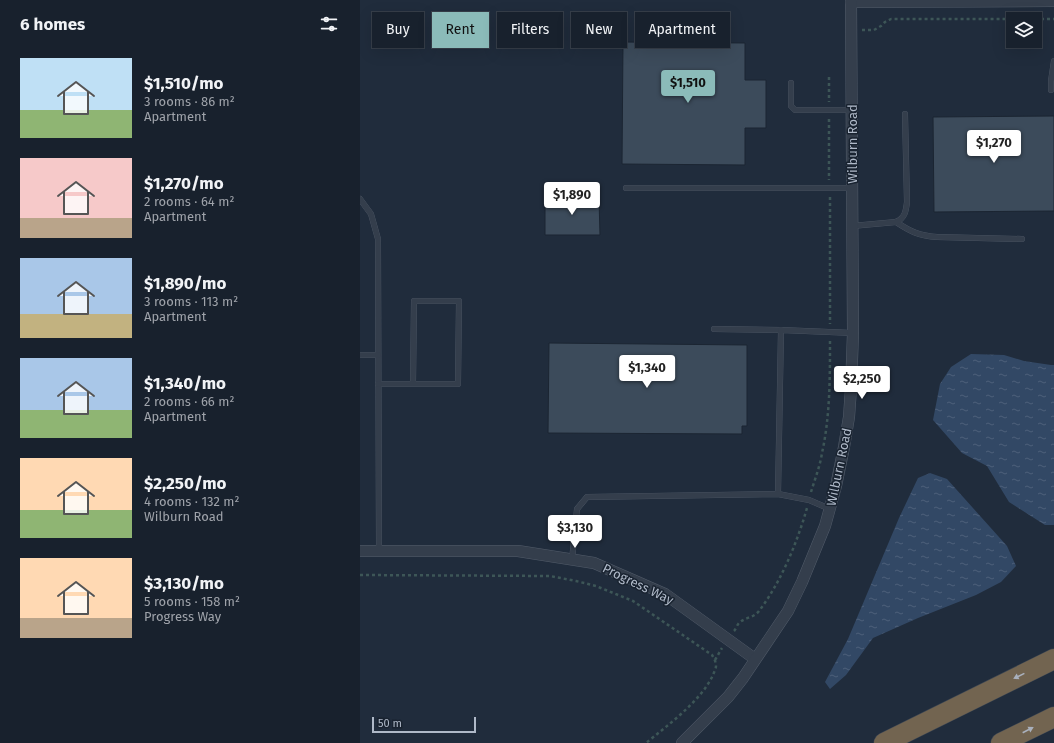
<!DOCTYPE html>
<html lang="en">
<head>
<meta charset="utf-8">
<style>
  :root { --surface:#18212d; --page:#212935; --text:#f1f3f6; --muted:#9fa3aa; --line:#363e49; --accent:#8bbbb9 }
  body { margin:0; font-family:"Fira Sans",sans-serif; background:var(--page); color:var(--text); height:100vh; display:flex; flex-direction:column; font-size:15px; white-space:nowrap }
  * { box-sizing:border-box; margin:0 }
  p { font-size:13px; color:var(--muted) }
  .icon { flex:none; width:22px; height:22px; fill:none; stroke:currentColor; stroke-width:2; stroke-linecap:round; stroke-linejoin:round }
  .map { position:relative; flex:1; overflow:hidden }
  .details { display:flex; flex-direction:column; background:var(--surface); width:360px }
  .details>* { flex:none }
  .top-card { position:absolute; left:12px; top:12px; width:380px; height:36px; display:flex; gap:8px }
  .tools { position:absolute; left:646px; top:12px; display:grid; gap:8px }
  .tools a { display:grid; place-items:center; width:36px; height:36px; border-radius:0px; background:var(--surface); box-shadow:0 4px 16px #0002,0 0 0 1px var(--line); font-size:20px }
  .scale { position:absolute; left:12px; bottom:10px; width:104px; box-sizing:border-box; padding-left:4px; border:2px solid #afb9c8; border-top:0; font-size:11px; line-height:14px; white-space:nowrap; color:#afb9c8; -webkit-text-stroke:3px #192330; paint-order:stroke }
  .price { position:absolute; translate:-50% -34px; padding:0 9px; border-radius:4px; background:#fff; color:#222; font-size:13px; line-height:26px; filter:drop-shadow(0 1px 2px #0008) }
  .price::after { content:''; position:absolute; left:50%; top:24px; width:12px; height:9px; margin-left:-6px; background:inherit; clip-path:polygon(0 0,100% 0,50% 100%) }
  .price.active { background:var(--accent); color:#111 }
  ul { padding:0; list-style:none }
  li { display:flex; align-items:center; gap:12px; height:100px; padding:0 20px }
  li span { display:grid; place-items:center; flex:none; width:112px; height:80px; border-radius:0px; color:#555 }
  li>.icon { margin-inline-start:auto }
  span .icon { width:48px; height:48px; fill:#fffc; stroke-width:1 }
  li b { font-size:17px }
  h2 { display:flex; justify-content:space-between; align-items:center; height:48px; padding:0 20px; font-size:17px }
  .pill { padding:0 14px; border-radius:0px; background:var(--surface); box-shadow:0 4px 16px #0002,0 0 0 1px var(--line); font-size:14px; line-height:36px }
  .pill.active { background:var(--accent); color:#111 }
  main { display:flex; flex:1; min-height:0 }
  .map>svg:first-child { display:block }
  .water { fill:url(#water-ripples) }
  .building { fill:#3c4b5b; stroke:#1b2532 }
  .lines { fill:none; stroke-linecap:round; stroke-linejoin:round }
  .lane-casing { stroke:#525c6a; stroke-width:6 }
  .street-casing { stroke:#525c6a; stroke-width:12 }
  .highway-casing { stroke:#3c4653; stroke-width:21 }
  .path { stroke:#3d5657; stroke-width:2.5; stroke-dasharray:3 3; stroke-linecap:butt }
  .lane { stroke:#343e4c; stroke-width:5.5 }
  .street { stroke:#343e4c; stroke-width:11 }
  .highway { stroke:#726450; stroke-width:20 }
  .oneway { fill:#a9b0bc }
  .labels { text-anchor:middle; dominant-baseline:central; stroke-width:3; stroke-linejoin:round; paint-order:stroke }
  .street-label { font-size:13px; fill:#afb9c8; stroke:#192330 }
</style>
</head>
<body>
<main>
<section class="details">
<h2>6 homes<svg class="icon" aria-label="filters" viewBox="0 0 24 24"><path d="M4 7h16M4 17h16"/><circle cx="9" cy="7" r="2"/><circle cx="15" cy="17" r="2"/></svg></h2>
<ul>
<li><span style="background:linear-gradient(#bfe0f5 65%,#8fb573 0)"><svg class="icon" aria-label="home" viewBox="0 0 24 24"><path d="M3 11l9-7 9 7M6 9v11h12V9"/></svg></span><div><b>$1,510/mo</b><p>3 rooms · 86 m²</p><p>Apartment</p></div></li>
<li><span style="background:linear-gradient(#f6c9c9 75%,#b9a48a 0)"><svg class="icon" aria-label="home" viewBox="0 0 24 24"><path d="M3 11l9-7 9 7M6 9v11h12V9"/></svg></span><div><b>$1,270/mo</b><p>2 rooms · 64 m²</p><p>Apartment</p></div></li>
<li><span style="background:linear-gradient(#a9c7e8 70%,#c2b280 0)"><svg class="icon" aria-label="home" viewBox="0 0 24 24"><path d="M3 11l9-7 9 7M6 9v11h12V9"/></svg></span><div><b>$1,890/mo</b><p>3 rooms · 113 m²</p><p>Apartment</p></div></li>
<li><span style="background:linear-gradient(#a9c7e8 65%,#8fb573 0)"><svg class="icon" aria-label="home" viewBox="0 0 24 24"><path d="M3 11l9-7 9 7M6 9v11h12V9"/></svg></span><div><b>$1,340/mo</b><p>2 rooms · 66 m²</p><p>Apartment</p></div></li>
<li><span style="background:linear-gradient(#ffd9b3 65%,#8fb573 0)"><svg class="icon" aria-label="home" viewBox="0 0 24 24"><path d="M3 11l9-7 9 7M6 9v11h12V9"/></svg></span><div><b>$2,250/mo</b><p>4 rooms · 132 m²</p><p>Wilburn Road</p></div></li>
<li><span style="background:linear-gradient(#ffd9b3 75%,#b9a48a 0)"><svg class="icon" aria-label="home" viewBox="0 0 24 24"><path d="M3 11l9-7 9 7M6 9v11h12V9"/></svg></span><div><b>$3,130/mo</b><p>5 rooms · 158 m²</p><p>Progress Way</p></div></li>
</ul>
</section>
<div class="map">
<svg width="694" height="743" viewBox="0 0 694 743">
  <defs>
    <pattern id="water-ripples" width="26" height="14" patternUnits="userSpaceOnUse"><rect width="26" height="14" fill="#324865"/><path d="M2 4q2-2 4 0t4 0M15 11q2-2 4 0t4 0" fill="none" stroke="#4d607a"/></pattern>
  </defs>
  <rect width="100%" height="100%" fill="#202c3c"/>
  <g class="water">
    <path d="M611 354 644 355 664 361 691 365H694V525H685L649 502 627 466 602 453 573 420 580 384 591 367Z"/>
    <path d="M570 473 587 479 647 546 656 566 641 582 616 595 558 618 513 638 486 675 470 689 465 682 488 639 539 518 558 478Z"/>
  </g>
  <g class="building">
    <path d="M263 42 385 43V80H406V128H385V165L262 164Z"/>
    <path d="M694 116V211L574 212 573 117Z"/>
    <path d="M185 196 239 199 240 235H185Z"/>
    <path d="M189 343 387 345V426H382V434L188 433Z"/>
  </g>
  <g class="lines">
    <defs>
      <g id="lane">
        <path d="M431 83V106L435 110H492"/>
        <path d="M691 90V81L694 61"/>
        <path d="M266 188H492"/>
        <path d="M0 199 11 214 18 239 19 551"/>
        <path d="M536 222C551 232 560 236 577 237L662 239"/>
        <path d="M492 226 536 222C545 218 546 211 547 202L545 114"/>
        <path d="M354 329 421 330"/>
        <path d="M0 355H18"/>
        <path d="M18 384H98L99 301H54L53 384"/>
        <path d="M418 494 421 330 493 333"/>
        <path d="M212 560 217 509 227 497 418 494 449 500 470 509"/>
      </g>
      <g id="street">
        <path d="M491 2 694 1"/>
        <path d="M0 551H158L234 563 305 594 395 659"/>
        <path d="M322 743 368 697 383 678 428 611 442 582 465 526 476 486 484 447 489 417 491 388 493 333 491 0"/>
      </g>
      <g id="highway">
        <path d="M524 743 694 659"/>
        <path d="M641 743 694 717"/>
      </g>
    </defs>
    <use href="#lane" class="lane-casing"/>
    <use href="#street" class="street-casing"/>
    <use href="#highway" class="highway-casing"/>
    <g class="path">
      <path d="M675 19H694"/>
      <path d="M502 30H514L521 26 525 22 531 19H653"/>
      <path d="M469 77V102"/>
      <path d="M469 119V180"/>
      <path d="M470 197V324"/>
      <path d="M451 492C455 479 460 466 462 453 470 417 470 378 470 341"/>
      <path d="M0 575 190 576 216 581 236 586 273 601 352 655C354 658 356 662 356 666 356 669 354 672 353 675 341 701 308 725 286 743"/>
      <path d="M374 631C376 629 377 625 379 623 385 617 394 618 399 611 421 582 437 543 447 508"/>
      <path d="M355 660 362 648"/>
    </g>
    <use href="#lane" class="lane"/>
    <use href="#street" class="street"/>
    <use href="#highway" class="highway"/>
  </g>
  <defs><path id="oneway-solid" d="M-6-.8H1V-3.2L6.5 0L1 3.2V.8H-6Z"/></defs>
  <g class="oneway">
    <use href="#oneway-solid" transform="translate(659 676) rotate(154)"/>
    <use href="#oneway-solid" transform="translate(668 730) rotate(-27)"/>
  </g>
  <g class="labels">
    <g class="street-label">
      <text transform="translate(492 144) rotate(-90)">Wilburn Road</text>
      <text transform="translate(479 467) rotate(-78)">Wilburn Road</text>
      <text transform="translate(278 584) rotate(26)">Progress Way</text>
    </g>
  </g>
</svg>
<div class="tools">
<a><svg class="icon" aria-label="layers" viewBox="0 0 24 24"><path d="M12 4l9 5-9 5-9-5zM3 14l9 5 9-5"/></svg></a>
</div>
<div class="scale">50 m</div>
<b class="price active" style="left:328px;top:104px">$1,510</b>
<b class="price" style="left:634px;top:164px">$1,270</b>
<b class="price" style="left:212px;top:216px">$1,890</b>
<b class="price" style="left:287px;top:389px">$1,340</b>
<b class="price" style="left:502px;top:400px">$2,250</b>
<b class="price" style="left:215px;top:549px">$3,130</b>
<div class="top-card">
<a class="pill">Buy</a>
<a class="pill active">Rent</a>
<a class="pill">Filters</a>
<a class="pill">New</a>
<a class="pill">Apartment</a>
</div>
</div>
</main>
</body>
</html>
